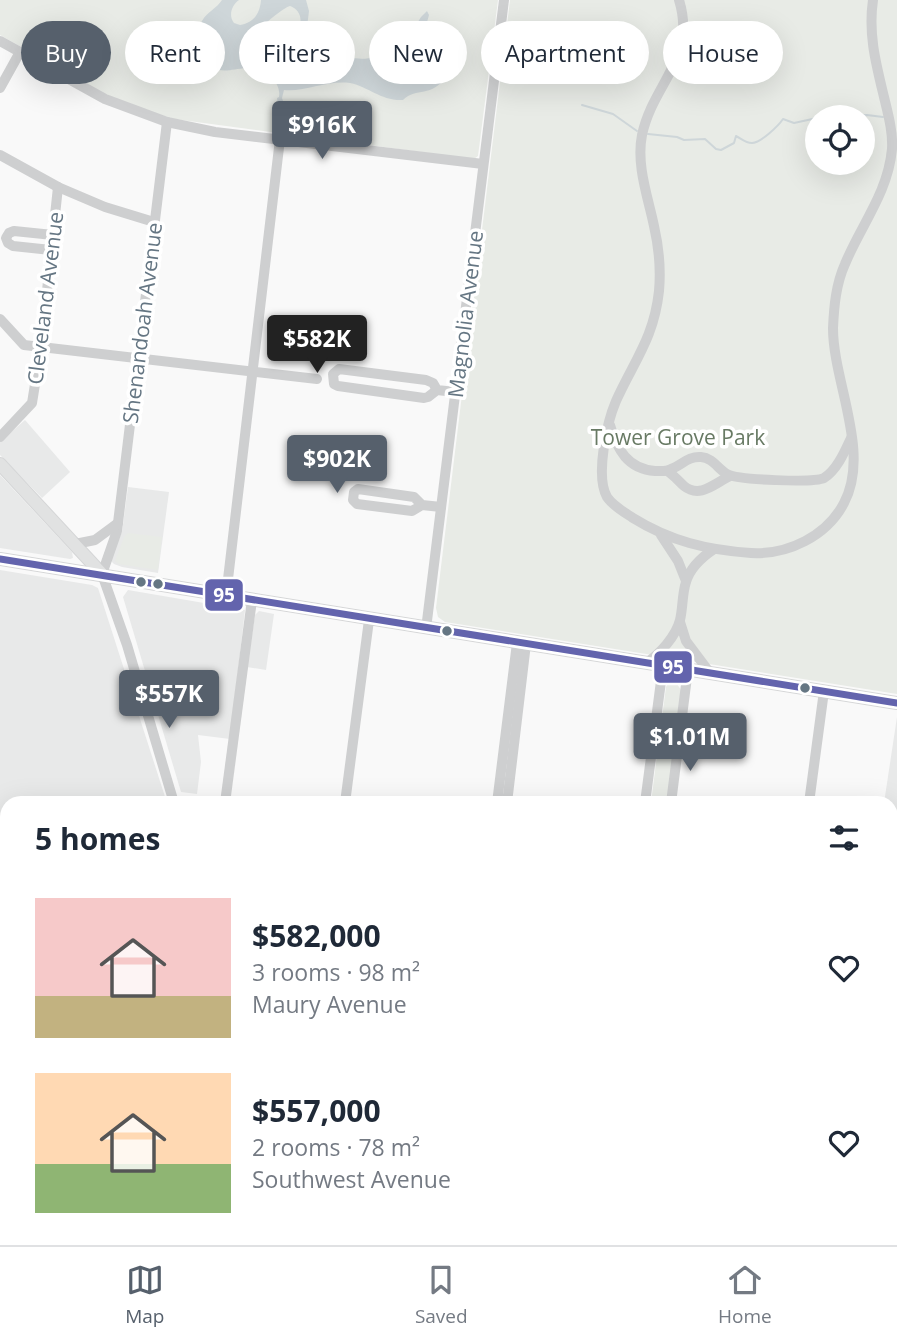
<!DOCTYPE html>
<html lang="en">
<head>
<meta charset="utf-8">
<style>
  :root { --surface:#fff; --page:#f6f6f7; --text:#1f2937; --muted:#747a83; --line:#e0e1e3; --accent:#56606c }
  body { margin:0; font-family:"Open Sans",sans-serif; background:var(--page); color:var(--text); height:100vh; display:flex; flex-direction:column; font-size:26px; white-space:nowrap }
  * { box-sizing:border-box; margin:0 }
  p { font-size:23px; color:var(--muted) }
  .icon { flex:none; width:38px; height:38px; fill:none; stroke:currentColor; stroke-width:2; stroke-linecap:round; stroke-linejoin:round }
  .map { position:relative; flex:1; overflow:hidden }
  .sheet { position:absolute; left:0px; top:796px; width:898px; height:450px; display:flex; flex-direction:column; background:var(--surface); border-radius:21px 21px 0 0; box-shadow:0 7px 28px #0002 }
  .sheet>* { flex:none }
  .guide { position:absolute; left:21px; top:21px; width:856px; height:63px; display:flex; gap:14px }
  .fabs { position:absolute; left:805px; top:105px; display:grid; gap:14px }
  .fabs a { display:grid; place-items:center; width:70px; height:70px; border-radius:50%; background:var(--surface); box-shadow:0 7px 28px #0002; font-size:35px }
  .price { position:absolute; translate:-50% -60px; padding:0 16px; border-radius:7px; background:var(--accent); color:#fff; font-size:23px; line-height:46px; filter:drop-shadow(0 2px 4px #0008) }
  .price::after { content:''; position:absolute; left:50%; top:42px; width:21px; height:16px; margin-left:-10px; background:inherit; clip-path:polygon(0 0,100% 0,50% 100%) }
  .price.current { background:#222; color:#fff }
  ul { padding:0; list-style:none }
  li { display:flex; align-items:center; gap:21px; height:175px; padding:0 35px }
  li span { display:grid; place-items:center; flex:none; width:196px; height:140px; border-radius:0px; color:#555 }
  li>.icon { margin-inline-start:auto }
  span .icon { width:84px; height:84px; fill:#fffc; stroke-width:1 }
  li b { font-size:30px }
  h2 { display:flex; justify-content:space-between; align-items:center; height:84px; padding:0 35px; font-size:30px }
  .chip { padding:0 24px; border-radius:32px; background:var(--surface); box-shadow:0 7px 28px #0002; font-size:24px; line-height:63px }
  .chip.current { background:var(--accent); color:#fff }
  .tab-bar { display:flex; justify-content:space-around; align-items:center; height:98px; border-top:2px solid var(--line); background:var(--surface); font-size:19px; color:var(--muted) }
  .tab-bar a { display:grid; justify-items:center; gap:4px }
  .tab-bar .current { color:var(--accent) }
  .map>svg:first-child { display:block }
  .built { fill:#e8e9e9 }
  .green { fill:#e8ebe6; fill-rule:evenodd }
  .water { fill:#ced6d9; fill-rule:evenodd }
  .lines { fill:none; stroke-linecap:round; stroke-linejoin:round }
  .stream { stroke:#ced6d9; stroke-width:2 }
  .major-casing { stroke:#d5d6d7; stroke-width:14 }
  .minor { stroke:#cecfd0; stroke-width:10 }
  .major { stroke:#e1e2e2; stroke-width:12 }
  .bus-1-casing { stroke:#fff; stroke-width:12 }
  .bus-1 { stroke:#6364ad; stroke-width:7 }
  .bus-dot { fill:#657683; stroke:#fff; stroke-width:2.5 }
  .labels { text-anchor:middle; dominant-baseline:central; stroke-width:7; stroke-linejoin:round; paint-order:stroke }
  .street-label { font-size:21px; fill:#657683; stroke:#fff }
  .park-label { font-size:21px; fill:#687a64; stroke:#fff }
  .line-badge { stroke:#fff; stroke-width:2.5 }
  .badge-label { font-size:19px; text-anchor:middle; font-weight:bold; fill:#fff }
</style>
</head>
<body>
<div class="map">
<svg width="897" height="1245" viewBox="0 0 897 1245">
  <rect width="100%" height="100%" fill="#f9f9f9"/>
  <g class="built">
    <path d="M25 420 70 472 42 498 0 455V442Z"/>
    <path d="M0 475 72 552 73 558 70 559 0 548Z"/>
    <path d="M128 487 169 492 158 573 122 567 114 564 110 560 122 532Z"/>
    <path d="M0 570 92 585 98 588 167 803H7V845L0 833Z"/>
    <path d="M128 590 245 610 230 739 198 735 201 762 197 794 181 792 123 597Z"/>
    <path d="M259 611 274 614 266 670 247 667 255 615Z"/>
    <path d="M897 717V823H891V803H884Z"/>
    <path d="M0 973 7 974V1065L0 1064Z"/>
    <path d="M891 1071 897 1072V1160L891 1207Z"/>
    <path d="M457 1239H887L886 1245H503Z"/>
  </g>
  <g class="green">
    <path d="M0 0H498L478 156 474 159 174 119 130 105 101 92 0 35Z"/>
    <path d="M510 0H897V694L445 622 438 617 436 608ZM817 117H863V163H817Z"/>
    <path d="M128 533 162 537 158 570 119 564 115 561 124 537Z"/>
    <path d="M668 683 677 684 681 690 676 736 660 733 666 687Z"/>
    <path d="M659 739 675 742 667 803H651Z"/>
  </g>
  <path class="water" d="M222 0H239C232 5 228 15 234 23L240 25C254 23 260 13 261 0H306L309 11 306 35 314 41 322 35 327 34 333 53C352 59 370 63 387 51L395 52 400 50 421 17 427 11 429 15 421 44 445 66 449 74C430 100 417 86 403 100 381 101 369 87 350 83 327 80 306 92 284 90L282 98 284 104 278 105 277 98 279 97C282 81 262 66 247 68 232 69 226 73 210 68 198 64 199 57 192 49 186 42 164 46 157 49L154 68 157 71 153 73 151 68 155 48C168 43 178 48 187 45 198 41 198 29 202 21 207 12 217 8 222 0ZM290 6C299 9 303 18 299 27L289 34V38L293 41 305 38 309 49C291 68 270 64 247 57 244 53 242 51 245 46 250 36 280 9 290 6Z"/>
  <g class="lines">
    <g class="stream">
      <path d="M582 105 613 114 637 131"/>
      <path d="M819 117 867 115 883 117"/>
      <path d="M648 134 677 137 684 140 705 139 716 149 721 150 734 143 736 136C742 139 745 143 752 143 761 143 779 125 783 119L794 123 817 118"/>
    </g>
    <defs>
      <g id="major">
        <path d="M0 464 102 574"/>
        <path d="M0 559 897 703"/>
        <path d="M892 1245 897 1206"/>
      </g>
    </defs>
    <use href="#major" class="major-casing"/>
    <g class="minor">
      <path d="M679 0C697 58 653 83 642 135 636 165 648 197 654 226 659 248 661 269 659 291 654 338 634 361 616 401 607 422 595 476 607 497 613 506 624 512 633 518 670 541 707 550 751 553 788 555 827 536 844 503 871 452 833 382 833 328 834 306 836 284 845 264 861 225 888 193 892 149 893 131 888 114 884 97 876 64 868 34 873 0"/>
      <path d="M0 41 105 99 167 122 215 132 483 164"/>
      <path d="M0 88 20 52"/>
      <path d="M167 122 117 531 102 574 127 645 174 803"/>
      <path d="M0 155 58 187 105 207 154 222"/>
      <path d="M51 250 13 246 8 243 6 238 9 233 14 231 53 235"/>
      <path d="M0 319 24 345 317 379"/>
      <path d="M437 390 428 397 424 398 338 386 334 384 333 374 339 369 426 380 433 383 437 390 455 392"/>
      <path d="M610 425C617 450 628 469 655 471 661 471 666 472 671 469 682 465 688 456 701 457 713 458 718 469 727 474 737 480 814 483 824 478 837 470 845 451 851 438"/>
      <path d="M0 437 32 403 41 347 58 187"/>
      <path d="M667 471C674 475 678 481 684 486 700 499 715 483 730 476"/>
      <path d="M422 505 412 511 357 504 353 500 354 492 358 489 414 497 422 505 441 507"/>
      <path d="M661 535 678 561 686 581"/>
      <path d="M75 544 95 540 118 523"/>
      <path d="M226 596 280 139"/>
      <path d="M680 622 686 641 710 673"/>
      <path d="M426 629 504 0"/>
      <path d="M646 663C660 654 676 636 680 620 683 608 682 594 686 582 690 568 702 557 714 549"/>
      <path d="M225 803 252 600"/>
      <path d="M345 803 369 620"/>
      <path d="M497 803 517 643"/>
      <path d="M507 803 526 644"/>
      <path d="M645 803 663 666"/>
      <path d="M671 803 688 669"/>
      <path d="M809 803 824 691"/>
      <path d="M0 942 7 943"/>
      <path d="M891 1065 897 1066"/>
      <path d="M0 1070 7 1071"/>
      <path d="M291 1239 292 1245"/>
      <path d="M406 1239 451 1245"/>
      <path d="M8 1245 9 1239"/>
      <path d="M138 1245 139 1239"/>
      <path d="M592 1245 593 1239"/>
      <path d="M613 1245 614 1239"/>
    </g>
    <use href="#major" class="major"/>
    <defs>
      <path id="bus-1" d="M0 559 897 703"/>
    </defs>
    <use href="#bus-1" class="bus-1-casing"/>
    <use href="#bus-1" class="bus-1"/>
  </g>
  <g class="bus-dot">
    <circle cx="141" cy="582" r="6"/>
    <circle cx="158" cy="584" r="6"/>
    <circle cx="447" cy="631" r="6"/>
    <circle cx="805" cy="688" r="6"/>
  </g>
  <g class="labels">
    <g class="street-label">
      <text transform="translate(45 298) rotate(-83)">Cleveland Avenue</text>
      <text transform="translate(465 314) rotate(-83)">Magnolia Avenue</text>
      <text transform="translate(142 323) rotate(-83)">Shenandoah Avenue</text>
    </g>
    <g class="park-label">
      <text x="678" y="437">Tower Grove Park</text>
    </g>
  </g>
  <g class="line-badge">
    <rect x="204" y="578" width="40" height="34" rx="7" fill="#6364ad"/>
    <rect x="653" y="650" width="40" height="34" rx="7" fill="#6364ad"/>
  </g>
  <g class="badge-label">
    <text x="224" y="602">95</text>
    <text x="673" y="674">95</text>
  </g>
</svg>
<div class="fabs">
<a><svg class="icon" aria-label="locate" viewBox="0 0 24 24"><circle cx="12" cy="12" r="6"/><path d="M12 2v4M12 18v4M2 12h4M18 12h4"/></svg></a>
</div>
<b class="price" style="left:322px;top:161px">$916K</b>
<b class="price current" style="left:317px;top:375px">$582K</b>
<b class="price" style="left:337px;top:495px">$902K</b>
<b class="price" style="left:169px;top:730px">$557K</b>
<b class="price" style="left:690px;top:773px">$1.01M</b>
<div class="guide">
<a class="chip current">Buy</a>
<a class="chip">Rent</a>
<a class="chip">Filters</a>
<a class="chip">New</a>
<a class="chip">Apartment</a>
<a class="chip">House</a>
</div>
<section class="sheet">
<h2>5 homes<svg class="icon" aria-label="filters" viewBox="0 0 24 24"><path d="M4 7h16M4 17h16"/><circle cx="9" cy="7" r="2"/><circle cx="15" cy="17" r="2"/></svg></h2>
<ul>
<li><span style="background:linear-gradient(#f6c9c9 70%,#c2b280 0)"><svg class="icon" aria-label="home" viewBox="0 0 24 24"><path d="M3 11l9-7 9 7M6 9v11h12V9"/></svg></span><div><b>$582,000</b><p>3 rooms · 98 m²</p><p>Maury Avenue</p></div><svg class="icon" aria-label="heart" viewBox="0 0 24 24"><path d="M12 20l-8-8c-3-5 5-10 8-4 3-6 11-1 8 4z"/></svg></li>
<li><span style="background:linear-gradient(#ffd9b3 65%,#8fb573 0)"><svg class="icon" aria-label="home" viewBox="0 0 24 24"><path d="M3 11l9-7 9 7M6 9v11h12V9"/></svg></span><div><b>$557,000</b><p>2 rooms · 78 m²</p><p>Southwest Avenue</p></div><svg class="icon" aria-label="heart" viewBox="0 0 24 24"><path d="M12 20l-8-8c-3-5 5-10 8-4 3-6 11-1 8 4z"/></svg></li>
</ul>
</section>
</div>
<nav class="tab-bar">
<a class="current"><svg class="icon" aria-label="map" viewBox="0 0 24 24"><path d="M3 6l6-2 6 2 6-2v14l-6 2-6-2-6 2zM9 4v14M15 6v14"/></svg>Map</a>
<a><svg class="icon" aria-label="saved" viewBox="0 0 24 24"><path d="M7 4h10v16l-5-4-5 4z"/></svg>Saved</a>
<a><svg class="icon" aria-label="home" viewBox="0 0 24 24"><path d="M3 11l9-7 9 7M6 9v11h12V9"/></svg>Home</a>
</nav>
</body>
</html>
